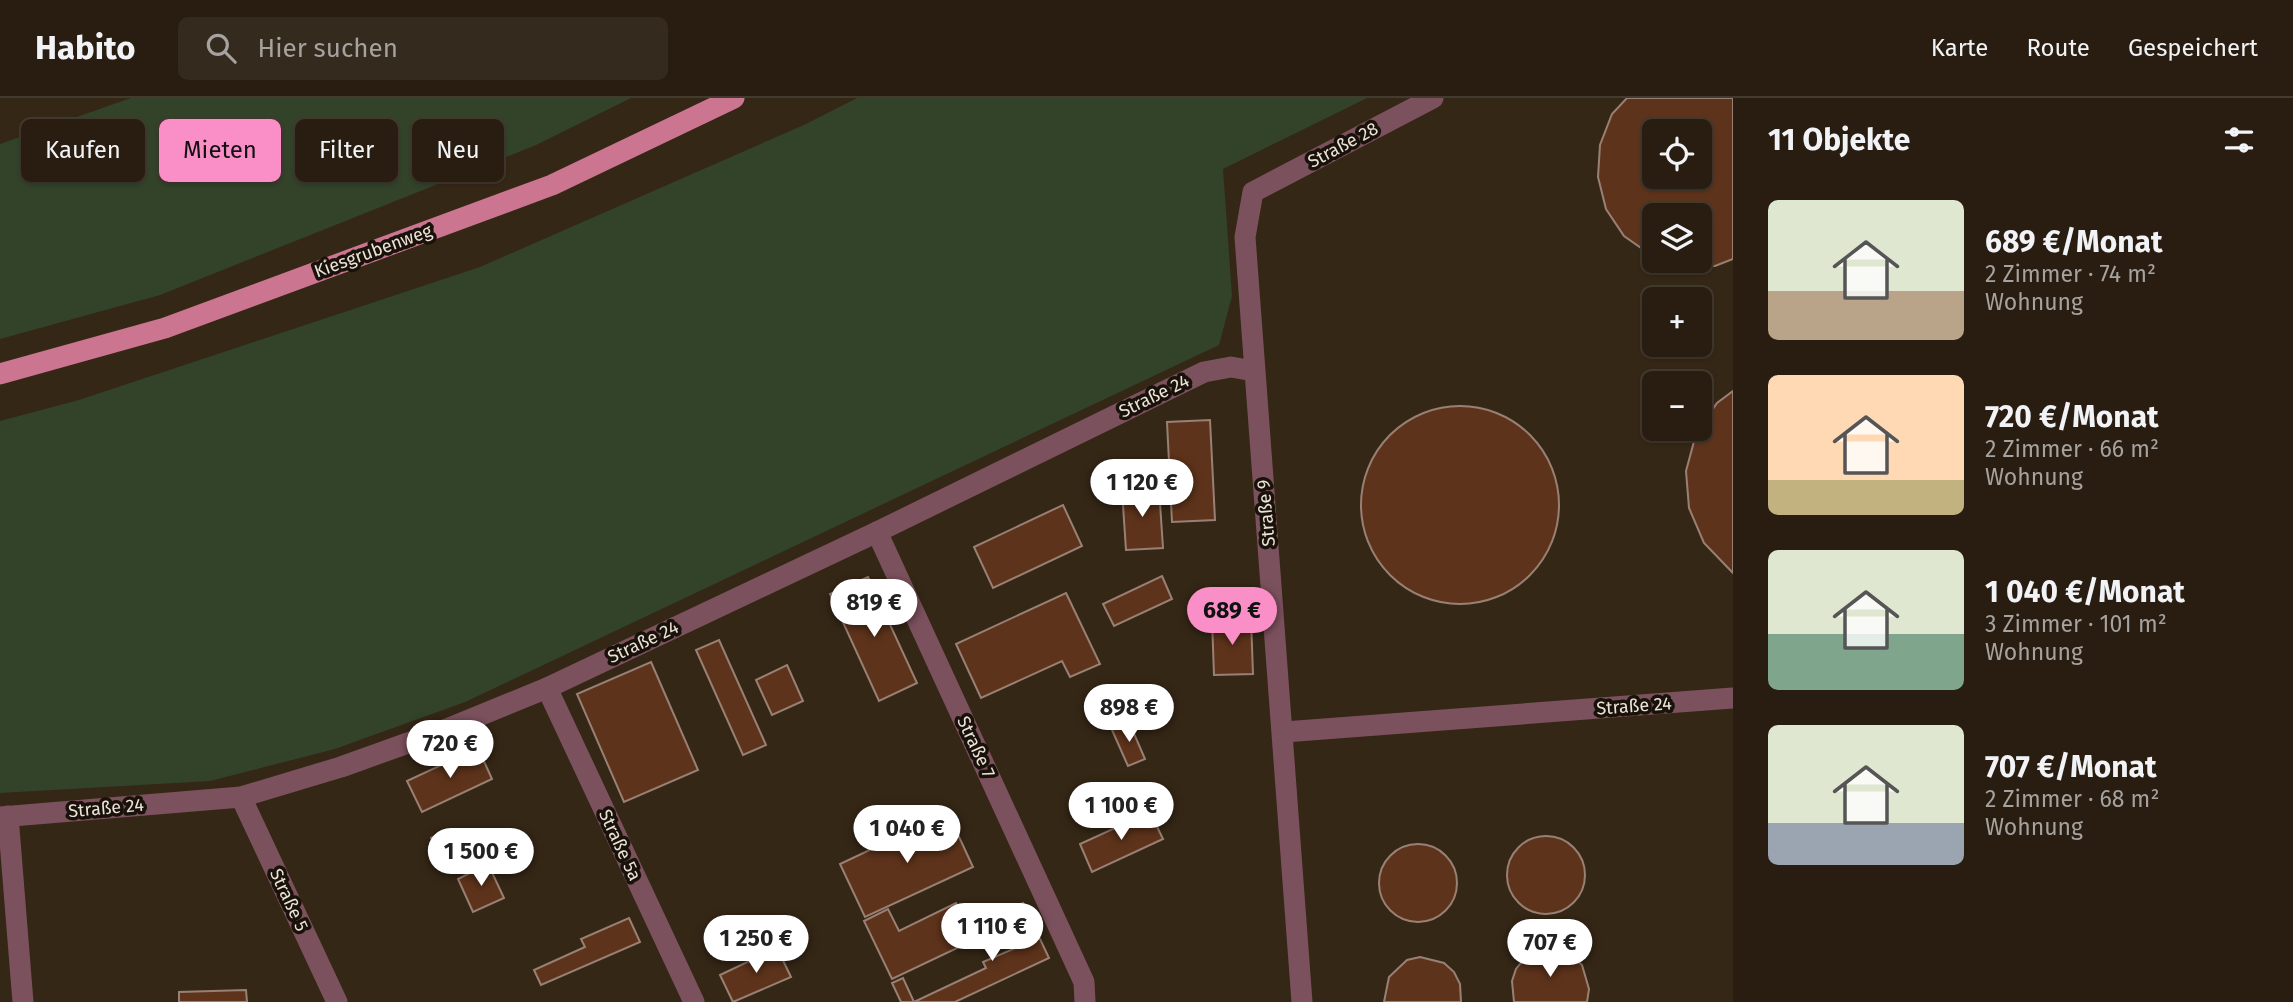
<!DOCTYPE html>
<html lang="de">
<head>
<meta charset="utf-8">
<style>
  :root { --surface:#281d10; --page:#342a1e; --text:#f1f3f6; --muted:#a5a29f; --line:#443b30; --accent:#fa8fc7 }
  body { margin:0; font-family:"Fira Sans",sans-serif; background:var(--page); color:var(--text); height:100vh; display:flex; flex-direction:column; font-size:26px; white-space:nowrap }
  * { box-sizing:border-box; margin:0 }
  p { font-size:23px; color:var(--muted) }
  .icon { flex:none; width:38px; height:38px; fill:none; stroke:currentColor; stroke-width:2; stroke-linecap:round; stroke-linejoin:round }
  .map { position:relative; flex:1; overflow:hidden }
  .sheet { display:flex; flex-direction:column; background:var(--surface); width:560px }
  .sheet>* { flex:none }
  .top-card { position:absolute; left:21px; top:21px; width:665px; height:63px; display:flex; gap:14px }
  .tools { position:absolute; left:1642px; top:21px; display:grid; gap:14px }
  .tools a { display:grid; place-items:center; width:70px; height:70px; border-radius:10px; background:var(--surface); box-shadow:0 2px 5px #0004,0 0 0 2px var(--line); font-size:35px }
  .price { position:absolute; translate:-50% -60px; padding:0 16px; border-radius:24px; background:#fff; color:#222; font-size:23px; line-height:46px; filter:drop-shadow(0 2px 4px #0008) }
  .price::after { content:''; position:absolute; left:50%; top:42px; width:21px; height:16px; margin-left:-10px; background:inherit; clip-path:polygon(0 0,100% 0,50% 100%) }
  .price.selected { background:var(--accent); color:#111 }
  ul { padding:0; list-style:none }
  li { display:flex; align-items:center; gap:21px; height:175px; padding:0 35px }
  li span { display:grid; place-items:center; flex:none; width:196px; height:140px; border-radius:10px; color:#555 }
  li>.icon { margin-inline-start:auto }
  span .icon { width:84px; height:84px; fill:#fffc; stroke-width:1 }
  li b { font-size:30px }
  h2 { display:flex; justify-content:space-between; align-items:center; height:84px; padding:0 35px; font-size:30px }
  .tag { padding:0 24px; border-radius:10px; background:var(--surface); box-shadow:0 2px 5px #0004,0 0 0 2px var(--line); font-size:24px; line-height:63px }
  .tag.selected { background:var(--accent); color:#111 }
  header { display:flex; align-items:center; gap:42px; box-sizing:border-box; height:98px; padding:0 35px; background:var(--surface); border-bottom:2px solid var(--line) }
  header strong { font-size:33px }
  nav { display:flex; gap:38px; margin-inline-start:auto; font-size:24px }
  .search { width:490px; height:63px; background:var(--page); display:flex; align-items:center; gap:18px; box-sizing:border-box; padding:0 24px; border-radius:10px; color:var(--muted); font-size:26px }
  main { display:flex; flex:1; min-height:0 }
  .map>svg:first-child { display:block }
  .green { fill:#32432a }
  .building { fill:#5e331b; stroke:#998074; stroke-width:2; fill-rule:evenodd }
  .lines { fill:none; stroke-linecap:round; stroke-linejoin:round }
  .minor { stroke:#7c515e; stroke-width:21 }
  .major { stroke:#cc7591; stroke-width:21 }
  .labels { text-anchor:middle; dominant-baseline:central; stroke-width:7; stroke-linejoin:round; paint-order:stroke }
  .street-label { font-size:18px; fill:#ece3d8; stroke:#18120a }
</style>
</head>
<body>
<header>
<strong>Habito</strong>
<div class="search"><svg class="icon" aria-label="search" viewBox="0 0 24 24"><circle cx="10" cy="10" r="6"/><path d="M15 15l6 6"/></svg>Hier suchen</div>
<nav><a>Karte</a><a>Route</a><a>Gespeichert</a></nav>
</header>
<main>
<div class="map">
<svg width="1733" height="904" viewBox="0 0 1733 904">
  <rect width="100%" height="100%" fill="#352716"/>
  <g class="green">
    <path d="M131 0H631L536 47 160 197 0 241V46Z"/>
    <path d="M857 0H1367L1223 71 1232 198 1219 247 465 604 335 651 210 683 0 695V323L79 302 480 169 806 26Z"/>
  </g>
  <g class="building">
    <path d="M1627 0H1733V161L1715 168H1682L1665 163H1699V117H1654V159L1624 138 1606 111 1598 79 1600 47 1612 16ZM1654 33H1699V79H1654Z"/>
    <path d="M1733 293V475L1704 445 1689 410 1686 373 1696 336 1717 305Z"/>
    <circle cx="1460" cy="407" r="99"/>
    <path d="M1210 322 1215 422 1172 424 1167 324Z"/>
    <path d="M1159 390 1163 450 1126 452 1122 392Z"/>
    <path d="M1063 407 1082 448 993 490 974 449Z"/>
    <path d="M1162 478 1172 501 1114 528 1103 506Z"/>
    <path d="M868 479 917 585 879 603 830 496Z"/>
    <path d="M1066 495 1100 566 1070 579 1062 563 981 600 956 546Z"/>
    <path d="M1251 521 1253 576 1214 577 1212 522Z"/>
    <path d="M719 542 766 647 743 657 696 552Z"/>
    <path d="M651 564 698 672 624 704 577 596Z"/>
    <path d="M787 567 803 603 772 617 756 582Z"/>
    <path d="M1129 624 1145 661 1128 668 1112 632Z"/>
    <path d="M478 650 492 681 422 714 407 683Z"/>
    <path d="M1150 714 1163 741 1092 774 1080 746Z"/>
    <path d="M948 715 973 769 865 819 840 766Z"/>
    <path d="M443 734 458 766 447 772 431 740Z"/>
    <circle cx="1546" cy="777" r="39"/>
    <circle cx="1418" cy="785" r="39"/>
    <path d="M488 766 504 800 473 814 458 781Z"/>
    <path d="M956 805 974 842 892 881 864 823 888 811 899 833Z"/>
    <path d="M1023 805 1049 860 955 904H901L892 885 903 880 914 904 986 870 983 864 1018 849 1002 815Z"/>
    <path d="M629 820 640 844 541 887 534 872 585 849 581 841Z"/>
    <path d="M777 850 791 879 733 904 720 877Z"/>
    <path d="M1548 851 1572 858 1582 867 1589 891 1587 904H1514L1512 883 1516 871 1524 861Z"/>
    <path d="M1420 859 1444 865 1454 874 1460 886 1461 904H1384L1389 879 1407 862Z"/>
    <path d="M246 892 247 904H179V894Z"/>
  </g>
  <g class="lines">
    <g class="minor">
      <path d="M877 434 1084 884 1085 904"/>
      <path d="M547 590 694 904"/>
      <path d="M1284 634 1733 600"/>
      <path d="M241 699 337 904"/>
      <path d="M8 718 23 904"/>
      <path d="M0 719 241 699 341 669 447 631 547 590 877 434 1204 274 1231 269 1254 273"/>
      <path d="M1302 904 1245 139 1253 94 1433 0"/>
    </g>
    <path class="major" d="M0 276 165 230 552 87 734 0"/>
  </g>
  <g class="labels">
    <g class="street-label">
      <text transform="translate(1343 47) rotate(-28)">Straße 28</text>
      <text transform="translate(373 153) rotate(-20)">Kiesgrubenweg</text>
      <text transform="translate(1154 298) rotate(-26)">Straße 24</text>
      <text transform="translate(1266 415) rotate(-95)">Straße 9</text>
      <text transform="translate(643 544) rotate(-25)">Straße 24</text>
      <text transform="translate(1634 608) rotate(-4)">Straße 24</text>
      <text transform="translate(976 649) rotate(65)">Straße 7</text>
      <text transform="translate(106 710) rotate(-5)">Straße 24</text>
      <text transform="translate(620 747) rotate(65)">Straße 5a</text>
      <text transform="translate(289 802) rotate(65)">Straße 5</text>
    </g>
  </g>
</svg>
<div class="tools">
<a><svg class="icon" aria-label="locate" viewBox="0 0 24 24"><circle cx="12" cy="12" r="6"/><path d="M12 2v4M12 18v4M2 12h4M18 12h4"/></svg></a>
<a><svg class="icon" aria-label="layers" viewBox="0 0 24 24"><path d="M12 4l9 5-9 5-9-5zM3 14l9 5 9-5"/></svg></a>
<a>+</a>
<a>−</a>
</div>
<b class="price" style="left:1142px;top:421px">1 120 €</b>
<b class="price" style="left:874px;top:541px">819 €</b>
<b class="price selected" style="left:1232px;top:549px">689 €</b>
<b class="price" style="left:1129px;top:646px">898 €</b>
<b class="price" style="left:450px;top:682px">720 €</b>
<b class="price" style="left:1121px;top:744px">1 100 €</b>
<b class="price" style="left:907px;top:767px">1 040 €</b>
<b class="price" style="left:481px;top:790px">1 500 €</b>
<b class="price" style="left:992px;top:865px">1 110 €</b>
<b class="price" style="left:756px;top:877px">1 250 €</b>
<b class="price" style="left:1550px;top:881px">707 €</b>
<div class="top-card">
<a class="tag">Kaufen</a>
<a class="tag selected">Mieten</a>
<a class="tag">Filter</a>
<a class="tag">Neu</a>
</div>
</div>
<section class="sheet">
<h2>11 Objekte<svg class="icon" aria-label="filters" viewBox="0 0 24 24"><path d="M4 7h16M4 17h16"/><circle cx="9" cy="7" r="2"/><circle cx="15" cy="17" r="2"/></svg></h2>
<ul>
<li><span style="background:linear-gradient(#dfe7d0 65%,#b9a48a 0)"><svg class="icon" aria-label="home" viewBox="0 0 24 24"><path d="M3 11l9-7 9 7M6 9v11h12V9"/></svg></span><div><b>689 €/Monat</b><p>2 Zimmer · 74 m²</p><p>Wohnung</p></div></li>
<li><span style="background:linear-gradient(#ffd9b3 75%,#c2b280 0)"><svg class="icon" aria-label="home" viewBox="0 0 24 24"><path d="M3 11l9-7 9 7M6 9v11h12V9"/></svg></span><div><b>720 €/Monat</b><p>2 Zimmer · 66 m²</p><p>Wohnung</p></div></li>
<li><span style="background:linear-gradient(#dfe7d0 60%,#7fa58c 0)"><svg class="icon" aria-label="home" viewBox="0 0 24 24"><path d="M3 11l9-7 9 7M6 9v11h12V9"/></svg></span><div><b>1 040 €/Monat</b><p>3 Zimmer · 101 m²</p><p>Wohnung</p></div></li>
<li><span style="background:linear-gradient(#dfe7d0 70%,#9aa5b1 0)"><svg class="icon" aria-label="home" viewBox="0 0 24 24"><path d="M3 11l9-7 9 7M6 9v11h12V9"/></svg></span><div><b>707 €/Monat</b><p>2 Zimmer · 68 m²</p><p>Wohnung</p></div></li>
</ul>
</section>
</main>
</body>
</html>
